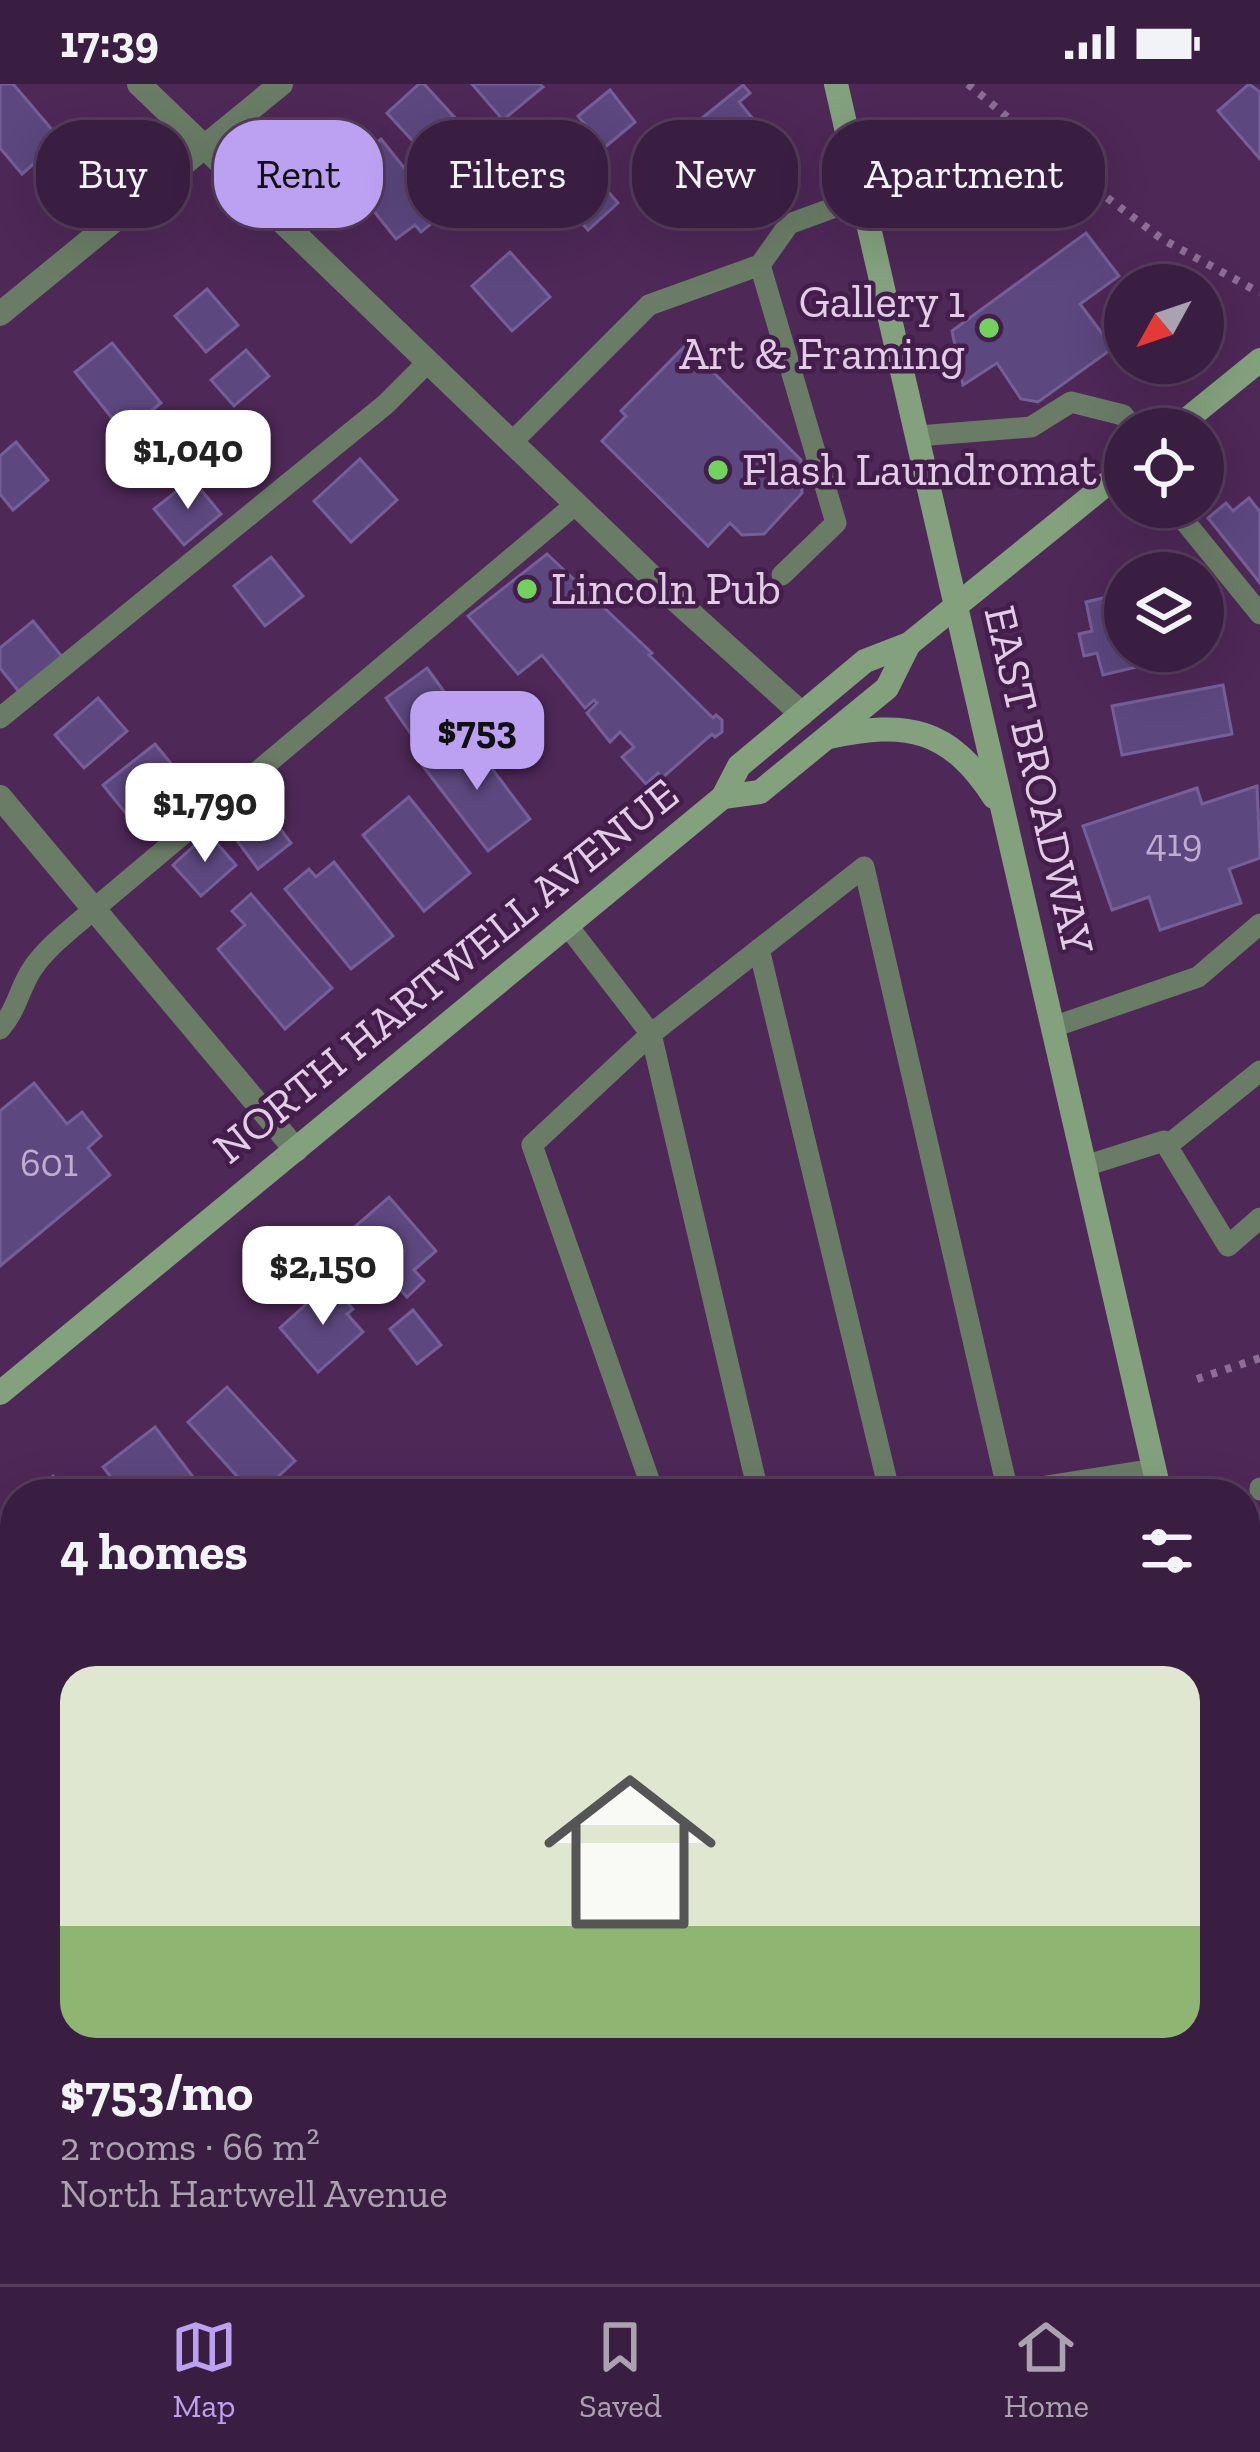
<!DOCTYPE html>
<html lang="en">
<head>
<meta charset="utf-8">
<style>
  :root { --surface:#3a1e41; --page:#452b4c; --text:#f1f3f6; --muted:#aba2b1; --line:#543c5a; --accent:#bca0f2 }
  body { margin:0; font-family:"Zilla Slab",serif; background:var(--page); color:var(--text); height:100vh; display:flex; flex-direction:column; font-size:45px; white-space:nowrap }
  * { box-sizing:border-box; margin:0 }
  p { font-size:39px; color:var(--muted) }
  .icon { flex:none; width:66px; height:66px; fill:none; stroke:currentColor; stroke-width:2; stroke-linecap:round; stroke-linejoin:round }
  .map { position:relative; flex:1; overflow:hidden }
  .details { position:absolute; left:0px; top:1395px; width:1260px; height:807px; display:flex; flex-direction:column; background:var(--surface); border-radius:48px 48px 0 0; box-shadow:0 12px 48px #0002,0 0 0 3px var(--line) }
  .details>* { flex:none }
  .banner { position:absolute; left:36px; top:36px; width:1188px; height:108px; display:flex; gap:24px }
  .needle { width:78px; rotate:230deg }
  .fabs { position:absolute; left:1104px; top:180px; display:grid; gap:24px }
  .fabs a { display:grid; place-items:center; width:120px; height:120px; border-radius:50%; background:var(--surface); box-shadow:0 12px 48px #0002,0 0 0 3px var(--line); font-size:60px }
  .price { position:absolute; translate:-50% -102px; padding:0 27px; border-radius:24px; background:#fff; color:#222; font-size:39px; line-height:78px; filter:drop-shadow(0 3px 6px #0008) }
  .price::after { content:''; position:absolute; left:50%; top:72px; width:36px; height:27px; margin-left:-18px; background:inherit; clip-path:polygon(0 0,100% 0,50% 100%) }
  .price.on { background:var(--accent); color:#111 }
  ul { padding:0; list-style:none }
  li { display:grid; align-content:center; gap:24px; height:636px; padding:0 60px }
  li span { display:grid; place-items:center; height:372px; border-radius:36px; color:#555 }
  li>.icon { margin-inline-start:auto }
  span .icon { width:216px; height:216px; fill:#fffc; stroke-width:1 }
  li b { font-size:51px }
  h2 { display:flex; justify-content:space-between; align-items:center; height:144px; padding:0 60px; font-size:51px }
  .tag { padding:0 42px; border-radius:48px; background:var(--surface); box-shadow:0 12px 48px #0002,0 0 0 3px var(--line); font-size:42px; line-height:108px }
  .tag.on { background:var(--accent); color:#111 }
  .status { display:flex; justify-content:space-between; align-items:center; height:84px; padding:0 60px; background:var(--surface); direction:ltr }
  .status svg { height:33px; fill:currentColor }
  .tabs { display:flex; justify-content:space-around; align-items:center; height:168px; border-top:3px solid var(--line); background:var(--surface); font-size:33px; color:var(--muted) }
  .tabs a { display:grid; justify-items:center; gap:6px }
  .tabs .on { color:var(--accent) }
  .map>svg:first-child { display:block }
  .green { fill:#803390 }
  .building { fill:#5c477e; stroke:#745f98; stroke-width:3 }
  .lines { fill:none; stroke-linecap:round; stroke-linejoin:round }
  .path { stroke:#8d6e95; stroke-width:8; stroke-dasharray:6 9; stroke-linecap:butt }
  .lane { stroke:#6a7c66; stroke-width:21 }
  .street { stroke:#6a7c66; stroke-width:24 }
  .secondary { stroke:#83a17d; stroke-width:24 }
  .poi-dot { fill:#72d25d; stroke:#431e4b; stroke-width:4.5 }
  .labels { text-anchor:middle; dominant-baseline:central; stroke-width:9; stroke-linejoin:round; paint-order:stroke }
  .number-label { font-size:39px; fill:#c1abce }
  .poi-label { font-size:45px; fill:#e3cce8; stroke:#431e4b; text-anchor:start }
  .street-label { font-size:45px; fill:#e3cce8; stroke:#431e4b }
</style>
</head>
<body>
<div class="status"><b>17:39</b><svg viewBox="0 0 49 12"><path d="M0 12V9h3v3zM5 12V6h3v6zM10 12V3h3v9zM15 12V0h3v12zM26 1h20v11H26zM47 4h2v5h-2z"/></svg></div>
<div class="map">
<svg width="1260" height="2200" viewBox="0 0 1260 2200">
  <rect width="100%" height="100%" fill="#4e2857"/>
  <path class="green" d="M15 1534V2187H599L601 2200H0V1544Z"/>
  <g class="building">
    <path d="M0 0H13L61 56 22 90 0 64Z"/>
    <path d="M419 0H424L468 48 433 79 387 29Z"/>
    <path d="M472 0H540L543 3 503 36Z"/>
    <path d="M1249 0 1260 8V75L1218 27Z"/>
    <path d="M743 1 750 9 739 18 767 52 684 118 650 76Z"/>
    <path d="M610 6 635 38 604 64 578 32Z"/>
    <path d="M381 55 442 131 421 148 415 141 396 155 341 86Z"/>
    <path d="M588 85 618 119 588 146 558 112Z"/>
    <path d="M1086 149 1119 192 1080 220 1113 264 1038 318 1021 315 997 279 963 301 952 247Z"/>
    <path d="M510 168 550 213 512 247 472 202Z"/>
    <path d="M207 205 238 241 206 268 175 232Z"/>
    <path d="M112 259 161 319 124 349 75 288Z"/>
    <path d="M686 261 801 376 802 409 764 450 742 451 730 439 708 462 602 357 626 332 621 327Z"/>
    <path d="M246 266 269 292 234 322 211 296Z"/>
    <path d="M16 358 48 396 13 426 0 410V372Z"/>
    <path d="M360 375 397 416 351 458 314 417Z"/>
    <path d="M192 395 221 430 184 461 154 425Z"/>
    <path d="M1249 414 1260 428V499L1208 434 1226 419 1233 427Z"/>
    <path d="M547 470 652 569 649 571 713 634 716 631 722 636V648L715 653 712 650 662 694 658 689 646 700 622 673 634 663 620 648 610 658 587 629 597 619 594 616 585 624 542 571 518 590 468 532Z"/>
    <path d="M271 473 303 512 265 542 234 502Z"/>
    <path d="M1125 509V567H1191L1192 570 1103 591 1097 569 1084 572 1079 550 1092 547 1086 518Z"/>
    <path d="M33 537 63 574 20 609 0 584V564Z"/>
    <path d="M427 584 453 620 411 650 386 614Z"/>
    <path d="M1223 601 1232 650 1122 671 1112 622Z"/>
    <path d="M98 614 127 647 84 684 55 651Z"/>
    <path d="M468 653 530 735 488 767 422 681 444 664 448 669Z"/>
    <path d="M155 660 188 700 136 742 103 701Z"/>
    <path d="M1257 702 1260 774 1229 785 1241 819 1160 846 1149 813 1112 826 1083 742 1197 704 1202 720Z"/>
    <path d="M409 713 470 789 424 827 363 751Z"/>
    <path d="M265 725 291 759 258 785 232 750Z"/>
    <path d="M208 749 236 781 201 812 173 781Z"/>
    <path d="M334 778 393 852 351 885 285 805 309 785 316 793Z"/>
    <path d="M251 810 332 904 285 945 218 865 245 841 232 827Z"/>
    <path d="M34 999 67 1040 82 1028 101 1052 88 1064 110 1091 0 1182V1027Z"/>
    <path d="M389 1113 436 1167 414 1186 424 1197 407 1213 349 1148Z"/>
    <path d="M330 1199 353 1225 347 1230 363 1248 318 1288 280 1244Z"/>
    <path d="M413 1226 441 1261 417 1280 390 1245Z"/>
    <path d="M227 1303 295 1377 259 1410H253L188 1338Z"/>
    <path d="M155 1343 206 1410H124L103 1383Z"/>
    <path d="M53 1392 68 1410H31Z"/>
    <path d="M2 1439 15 1455V1554L9 1559 0 1549Z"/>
  </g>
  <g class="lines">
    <g class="path">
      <path d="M968 0 1069 85 1162 155 1260 209"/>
      <path d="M1197 1295 1260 1274"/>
      <path d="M0 1668 15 1673"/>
    </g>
    <g class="lane">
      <path d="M918 352 1031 343 1071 318 1123 331 1134 345"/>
      <path d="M512 358 649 221 760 181"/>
      <path d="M1173 423 1260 530"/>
      <path d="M782 491 836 439 760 181 789 140 863 113"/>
      <path d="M0 634 386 320 428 278"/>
      <path d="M567 841 651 950 532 1061 654 1410"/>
      <path d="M759 865 890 1410"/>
      <path d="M1053 943 1198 893 1260 840"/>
      <path d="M0 945C16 925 16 916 27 894 40 867 71 846 94 825L576 420"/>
      <path d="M1167 1062 1260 987"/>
      <path d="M1085 1082 1164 1057 1228 1162 1260 1134"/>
      <path d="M757 1403 651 950 864 783 1008 1408"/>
      <path d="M1260 1404V1406"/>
      <path d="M720 1410 757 1403 765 1409"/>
      <path d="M996 1410 1154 1385"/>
      <path d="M1245 1524 1260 1514"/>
      <path d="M1245 1639 1260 1633"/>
      <path d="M1245 2152 1260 2148"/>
      <path d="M755 2187 758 2200"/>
      <path d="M1062 2200 1111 2187"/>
    </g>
    <g class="street">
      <path d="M139 0 679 519 802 630"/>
      <path d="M0 230 281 0"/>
      <path d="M0 713 296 1066"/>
    </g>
    <g class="secondary">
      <path d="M836 0 1160 1410"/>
      <path d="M1175 345 1260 276"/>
      <path d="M829 653C907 636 949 644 994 713"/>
      <path d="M723 713 760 708 887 604 909 560"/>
      <path d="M0 1309 723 713 739 682 865 577 909 560 1125 385"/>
      <path d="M1245 1783 1260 1850"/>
    </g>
  </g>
  <g class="poi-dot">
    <circle cx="989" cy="244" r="12"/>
    <circle cx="718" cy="386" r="12"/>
    <circle cx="527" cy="505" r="12"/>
  </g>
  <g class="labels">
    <g class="number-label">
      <text x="1174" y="758">419</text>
      <text x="49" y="1078">601</text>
    </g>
    <g class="poi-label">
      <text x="965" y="218" text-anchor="end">Gallery 1<tspan x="965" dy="52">Art &amp; Framing</tspan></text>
      <text x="742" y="386">Flash Laundromat</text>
      <text x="551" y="505">Lincoln Pub</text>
    </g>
    <g class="street-label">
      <text transform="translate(1039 696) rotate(77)">EAST BROADWAY</text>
      <text transform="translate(446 887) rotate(-39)">NORTH HARTWELL AVENUE</text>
    </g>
  </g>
</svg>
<div class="fabs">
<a><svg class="needle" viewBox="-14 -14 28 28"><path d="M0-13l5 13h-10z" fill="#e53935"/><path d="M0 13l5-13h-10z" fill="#aba2b1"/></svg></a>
<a><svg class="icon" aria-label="locate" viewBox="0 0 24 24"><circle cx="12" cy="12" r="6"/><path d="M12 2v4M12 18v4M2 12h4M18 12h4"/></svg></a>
<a><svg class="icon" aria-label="layers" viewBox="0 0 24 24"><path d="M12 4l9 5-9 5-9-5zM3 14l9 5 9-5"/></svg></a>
</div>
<b class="price" style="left:188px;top:428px">$1,040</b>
<b class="price on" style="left:477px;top:709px">$753</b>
<b class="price" style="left:205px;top:781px">$1,790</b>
<b class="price" style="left:323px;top:1244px">$2,150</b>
<div class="banner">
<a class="tag">Buy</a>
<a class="tag on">Rent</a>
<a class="tag">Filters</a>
<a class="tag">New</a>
<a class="tag">Apartment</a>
</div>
<section class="details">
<h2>4 homes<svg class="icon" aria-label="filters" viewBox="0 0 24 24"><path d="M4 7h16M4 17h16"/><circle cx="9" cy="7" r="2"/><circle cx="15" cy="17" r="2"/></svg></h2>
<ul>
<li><span style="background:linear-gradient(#dfe7d0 70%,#8fb573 0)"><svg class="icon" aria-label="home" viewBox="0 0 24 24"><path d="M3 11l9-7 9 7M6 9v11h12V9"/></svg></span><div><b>$753/mo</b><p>2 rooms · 66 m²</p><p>North Hartwell Avenue</p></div></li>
</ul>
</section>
</div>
<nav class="tabs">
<a class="on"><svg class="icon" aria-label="map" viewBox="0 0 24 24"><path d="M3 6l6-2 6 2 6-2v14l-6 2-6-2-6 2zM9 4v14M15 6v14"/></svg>Map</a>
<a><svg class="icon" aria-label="saved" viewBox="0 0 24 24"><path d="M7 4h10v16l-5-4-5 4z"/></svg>Saved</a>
<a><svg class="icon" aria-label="home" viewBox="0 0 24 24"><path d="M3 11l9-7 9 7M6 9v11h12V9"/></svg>Home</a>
</nav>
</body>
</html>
